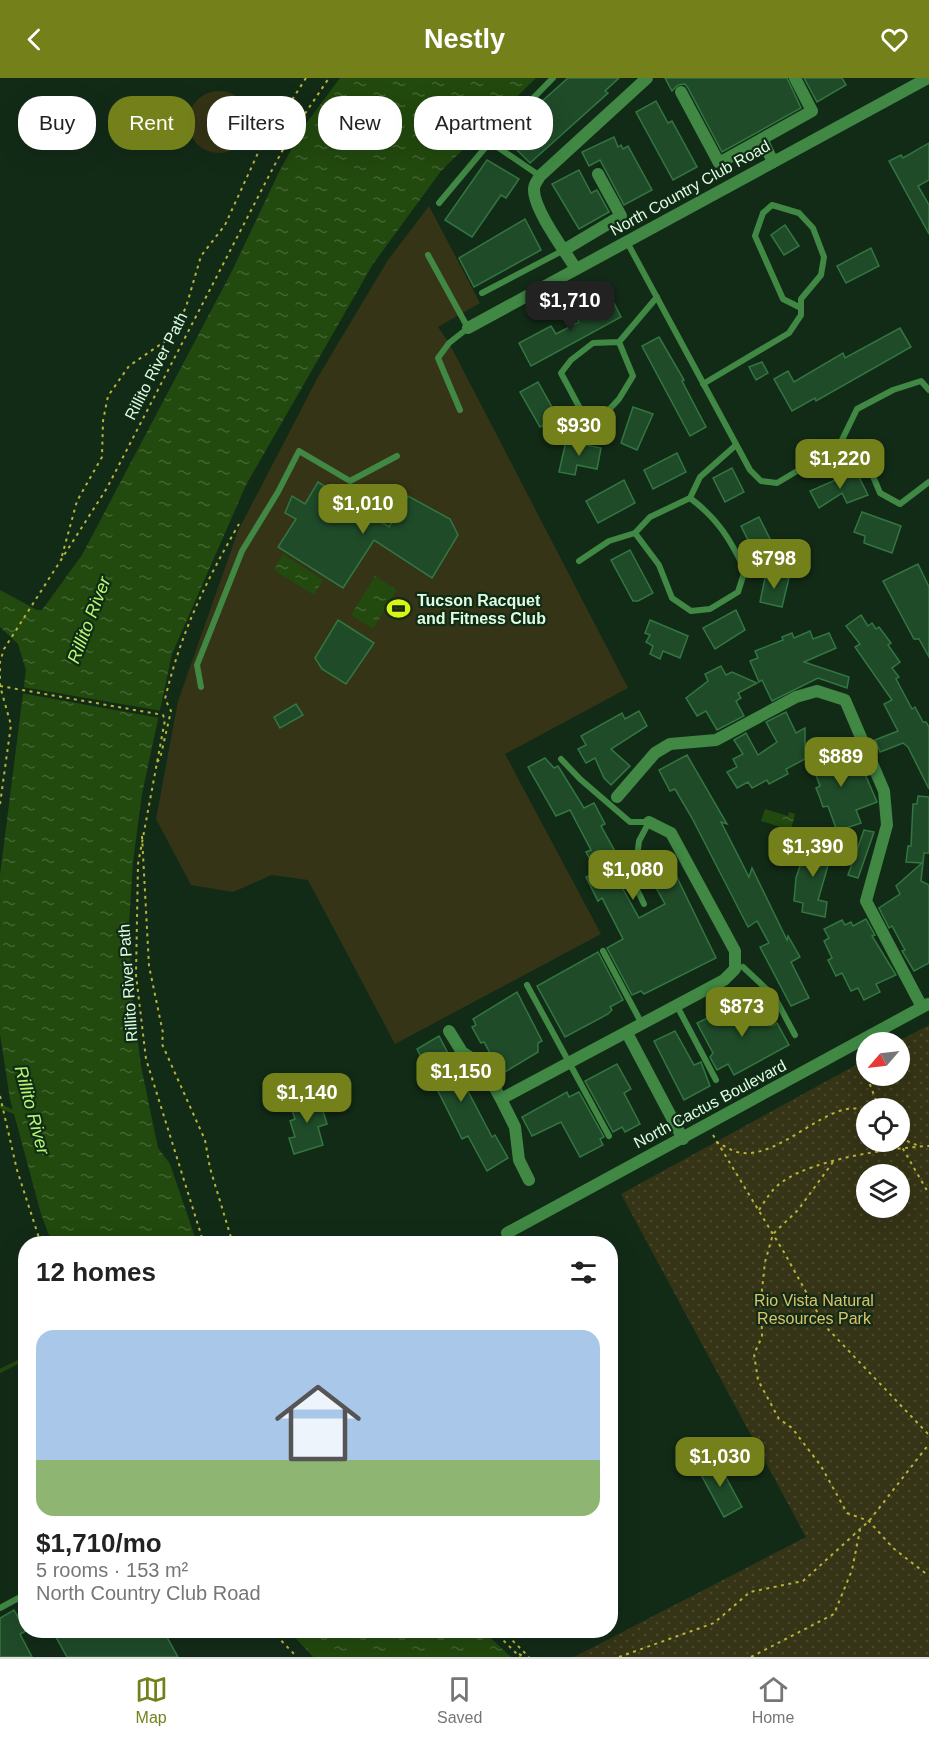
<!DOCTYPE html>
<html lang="en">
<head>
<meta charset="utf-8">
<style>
  :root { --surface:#fff; --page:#f6f6f6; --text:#222; --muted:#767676; --line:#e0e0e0; --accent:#74811b }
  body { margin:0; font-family:Helvetica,sans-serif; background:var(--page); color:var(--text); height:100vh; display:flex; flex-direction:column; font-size:22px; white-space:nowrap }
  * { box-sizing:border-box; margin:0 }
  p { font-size:20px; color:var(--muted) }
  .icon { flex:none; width:33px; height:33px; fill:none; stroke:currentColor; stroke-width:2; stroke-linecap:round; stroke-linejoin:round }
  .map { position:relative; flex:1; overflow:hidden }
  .details { position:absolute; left:18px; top:1158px; width:600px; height:402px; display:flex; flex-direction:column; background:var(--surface); border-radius:24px; box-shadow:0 6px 24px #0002 }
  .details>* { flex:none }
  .top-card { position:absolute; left:18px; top:18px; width:600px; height:54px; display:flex; gap:12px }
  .needle { width:39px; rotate:242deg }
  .fabs { position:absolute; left:856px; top:954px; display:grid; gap:12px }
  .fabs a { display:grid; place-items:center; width:54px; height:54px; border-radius:50%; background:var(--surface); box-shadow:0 6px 24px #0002; font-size:30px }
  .price { position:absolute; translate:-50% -51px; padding:0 14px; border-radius:12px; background:var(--accent); color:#fff; font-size:20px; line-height:39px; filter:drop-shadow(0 2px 3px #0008) }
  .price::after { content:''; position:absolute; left:50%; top:36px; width:18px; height:14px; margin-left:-9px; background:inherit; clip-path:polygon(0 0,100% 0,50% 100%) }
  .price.current { background:#222; color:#fff }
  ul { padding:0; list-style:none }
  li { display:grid; align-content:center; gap:12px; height:318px; padding:0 18px }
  li span { display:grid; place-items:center; height:186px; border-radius:18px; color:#555 }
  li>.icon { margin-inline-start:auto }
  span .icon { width:108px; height:108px; fill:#fffc; stroke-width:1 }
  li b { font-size:26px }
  h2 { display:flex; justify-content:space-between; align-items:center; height:72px; padding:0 18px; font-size:26px }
  .chip { padding:0 21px; border-radius:24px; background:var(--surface); box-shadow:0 6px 24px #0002; font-size:21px; line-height:54px }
  .chip.current { background:var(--accent); color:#fff }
  header { display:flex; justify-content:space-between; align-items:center; height:78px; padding:0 18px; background:var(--accent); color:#fff; font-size:27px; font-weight:700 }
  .dock { display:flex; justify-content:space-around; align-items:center; height:84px; border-top:2px solid var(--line); background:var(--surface); font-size:16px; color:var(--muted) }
  .dock a { display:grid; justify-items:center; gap:3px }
  .dock .current { color:var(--accent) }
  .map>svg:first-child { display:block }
  .green { fill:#353416 }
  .park { fill:url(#park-dots); fill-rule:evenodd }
  .water { fill:url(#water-ripples) }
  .pier { fill:#122b17 }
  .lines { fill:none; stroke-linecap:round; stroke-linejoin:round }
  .stream { stroke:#22490e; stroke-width:4 }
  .building { fill:#1f4b29; stroke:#327641; stroke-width:1.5 }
  .path { stroke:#b9b437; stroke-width:2; stroke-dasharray:3 4.5; stroke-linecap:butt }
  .lane { stroke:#408844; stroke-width:6 }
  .street { stroke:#408844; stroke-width:12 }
  .labels { text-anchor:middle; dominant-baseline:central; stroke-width:4.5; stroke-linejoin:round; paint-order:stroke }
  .street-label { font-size:16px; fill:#defee2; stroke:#122b17 }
  .poi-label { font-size:16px; font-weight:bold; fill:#defee2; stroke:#122b17; text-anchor:start }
  .park-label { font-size:16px; fill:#dcc36b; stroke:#122b17 }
  .water-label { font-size:18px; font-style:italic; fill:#b6f971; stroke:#122b17 }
</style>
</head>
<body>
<header><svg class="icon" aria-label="back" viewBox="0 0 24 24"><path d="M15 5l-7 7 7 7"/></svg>Nestly<svg class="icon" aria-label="heart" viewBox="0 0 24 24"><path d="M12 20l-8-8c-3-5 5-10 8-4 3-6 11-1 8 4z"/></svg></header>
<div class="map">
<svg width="929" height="1579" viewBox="0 0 929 1579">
  <defs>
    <pattern id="park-dots" width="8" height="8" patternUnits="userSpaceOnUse" patternTransform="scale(1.5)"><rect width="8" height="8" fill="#353416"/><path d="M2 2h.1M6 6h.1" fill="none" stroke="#48482c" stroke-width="1.8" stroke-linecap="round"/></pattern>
    <pattern id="water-ripples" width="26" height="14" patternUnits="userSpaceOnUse" patternTransform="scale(1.5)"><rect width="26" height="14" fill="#22490e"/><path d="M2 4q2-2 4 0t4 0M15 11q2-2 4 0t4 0" fill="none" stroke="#426431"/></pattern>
  </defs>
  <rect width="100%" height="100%" fill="#122b17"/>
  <g class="green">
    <circle cx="219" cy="44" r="31"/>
    <path d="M429 128 480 225 438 249 449 265 628 610 505 676 601 856 395 966 308 802 272 797 233 814 191 807 156 741 178 623 238 453 318 299 388 182Z"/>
  </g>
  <path class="park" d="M929 947V1579H574L806 1459 621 1116 867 981V998H900V964H897ZM867 1030H900V1064H867ZM867 1096H900V1130H867Z"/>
  <g class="water">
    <path d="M340 0H536L441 93 373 186 246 407 172 576 142 716 133 784 129 846 132 917 141 988 158 1070 170 1086 197 1165H52L41 1136 10 1021 0 956V797L26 592 18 566 0 549V512L37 532H42L82 477 232 193 279 94 305 47Z"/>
    <path d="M283 476 323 502 314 517 274 492Z"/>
    <path d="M375 498 397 512 373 551 351 537Z"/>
    <path d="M765 731 788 738 789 734 795 736 791 752 761 743Z"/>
    <path d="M289 1553H483L511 1579H313Z"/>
  </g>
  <path class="pier" d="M22 609 162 633 161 637 160 640 21 615Z"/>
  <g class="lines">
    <g class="stream">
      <path d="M0 1028 16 1035"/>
      <path d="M0 1293 26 1280"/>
    </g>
  </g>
  <g class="building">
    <path d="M568 0H619L605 13 608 15 530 85 503 58Z"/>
    <path d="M665 0H787L801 30 722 74 688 10 685 6 678 7 672 13Z"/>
    <path d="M804 0H842L846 7 817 24Z"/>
    <path d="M656 23 668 45 672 43 697 89 673 102 636 34Z"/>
    <path d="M614 59 618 69 621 67 623 71 628 68 652 112 624 127 600 82 589 88 582 74Z"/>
    <path d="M929 65V102L918 108 929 127V156L889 83 901 77 903 80Z"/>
    <path d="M487 82 519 101 506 120 501 117 472 159 445 142Z"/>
    <path d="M579 92 591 115 597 112 609 134 579 151 552 106Z"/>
    <path d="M525 141 541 172 474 209 459 180Z"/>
    <path d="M785 147 799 168 784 177 771 157Z"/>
    <path d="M871 170 879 188 846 205 837 188Z"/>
    <path d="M611 219 621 239 531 288 519 265 551 248 556 256 579 244 575 237Z"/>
    <path d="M900 250 911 269 816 323 815 320 792 333 774 301 788 293 794 304 843 275 845 280Z"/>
    <path d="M659 259 684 302 682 303 706 349 690 358 642 268Z"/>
    <path d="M762 284 768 295 756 302 749 289Z"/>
    <path d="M538 304 558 340 540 349 520 314Z"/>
    <path d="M633 329 653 336 637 372 621 365Z"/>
    <path d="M566 363 601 370 597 391 577 387 575 397 559 394Z"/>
    <path d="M677 375 686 394 653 411 644 392Z"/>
    <path d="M732 390 744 414 725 424 713 400Z"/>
    <path d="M856 393 868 417 847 425 842 415 819 430 810 413Z"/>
    <path d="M624 402 635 425 598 445 586 423Z"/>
    <path d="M318 404 389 449 408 418 450 441 458 457 432 500 374 462 343 510 278 469 296 441 285 435 292 418 305 426Z"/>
    <path d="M862 434 901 448 892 475 864 465 865 458 854 454Z"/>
    <path d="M759 439 775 471 757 480 741 448Z"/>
    <path d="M630 472 653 515 638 523H633L611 482Z"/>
    <path d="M918 486 929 509V579L919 561H914L883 503Z"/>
    <path d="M766 495 789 500 782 529 760 524Z"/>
    <path d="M736 532 745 552 715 571 703 550Z"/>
    <path d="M861 537 868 548 872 545 876 551 879 549 891 565 888 567 900 584 892 590 899 599 896 601 912 631 915 629 923 644H926L929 649V711L908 669 903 665 880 674 875 662 898 653 884 626 892 622 855 569 860 566 846 548Z"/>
    <path d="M338 542 374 565 346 606 322 591 315 580Z"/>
    <path d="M650 542 688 558 680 580 663 573 660 581 650 576 653 568 646 564 650 557 645 555Z"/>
    <path d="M810 553 813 561 829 555 836 570 804 584 849 599 847 610 818 600 772 623 762 602 759 604 750 583 758 580 755 573 783 562 782 559 792 555 794 560Z"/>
    <path d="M721 588 726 597 732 594 757 605 738 615 741 620 736 623 744 638 717 652 706 633 697 638 686 620 708 603 705 596Z"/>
    <path d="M296 626 303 637 280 650 274 639Z"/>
    <path d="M639 633 647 648 611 671 630 688 611 707 604 700 595 680 586 685 578 671 586 667 581 658 622 635 625 641Z"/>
    <path d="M786 634 796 655 805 650V681L786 691 788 696 769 706 767 702 752 710 748 704 737 710 727 694 737 689 733 681 743 676 734 662 746 655 758 677 777 664 766 644Z"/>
    <path d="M832 670 836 679 843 676 850 694 862 689 877 724 856 732 861 745 837 753 828 728 823 729 820 720 816 710 820 708 809 679Z"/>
    <path d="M687 677 727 746 721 744 749 799 752 790 787 862 788 858 800 879 791 884 809 920 791 928 760 869 769 865 757 843 748 849 692 740 675 711 670 713 659 692Z"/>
    <path d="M545 680 554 690 558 688 584 730 594 725 605 746 601 748 617 777 607 782 639 840 665 826 649 797 670 785 716 880 644 916 641 913 632 917 607 870 623 861 602 820 598 823 586 799 597 794 586 774 591 772 570 732 556 738 528 689Z"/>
    <path d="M918 718 929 719V775H924L921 803 929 807V885L914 893 902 873 905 872 892 848 889 850 879 830 900 816 896 808 922 785 906 784 908 768H911L913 726H917Z"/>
    <path d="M864 752 874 754 858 800 848 797Z"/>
    <path d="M817 763 834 767 818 822 827 824 825 839 802 834 803 825 794 823 796 800 808 764 817 766Z"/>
    <path d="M866 841 875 857 872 858 896 897 876 906 880 914 864 922 858 910 851 913 842 895 836 898 828 882 832 880 824 863 829 860 824 851 842 842 845 847 851 844 853 848Z"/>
    <path d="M598 874 623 922 610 929 612 932 608 936 565 959 537 908Z"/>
    <path d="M517 914 542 963 538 965V974L505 994 502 988 498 990 484 964 481 965 472 949 476 947 473 941Z"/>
    <path d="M757 922 772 948 777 945 789 967 734 997 728 986 717 992 710 979 713 975 697 945 722 933 725 940Z"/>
    <path d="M675 953 694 987 701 984 710 1008 684 1022 654 963Z"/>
    <path d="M439 958 492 1059 495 1057 508 1080 487 1093 468 1058 462 1061 417 971Z"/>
    <path d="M617 986 631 1011 624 1015 640 1046 625 1054 622 1049 613 1054 585 1003Z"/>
    <path d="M567 1014 569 1019 579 1014 604 1059 600 1061 603 1067 580 1079 561 1044 532 1058 522 1039Z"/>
    <path d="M318 1017 327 1046 318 1049 323 1067 294 1076 289 1060 295 1059 290 1043 295 1041 290 1026Z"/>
    <path d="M716 1381 742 1429 724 1439 698 1391Z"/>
    <path d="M14 1532 26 1553 20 1556 32 1579H0V1540Z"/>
    <path d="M52 1552H163L178 1579H67Z"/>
  </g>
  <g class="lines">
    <g class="path">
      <path d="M62 478 77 423 102 379 103 343 108 318 129 288 164 264 175 252 186 229 201 178 225 147 258 75 306 0"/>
      <path d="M0 608 163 637 165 642 138 786 136 897 146 981 204 1166"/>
      <path d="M157 684 160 681 171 633 165 621C181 554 205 505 239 446"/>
      <path d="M0 726 11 647 0 608V584L4 571 107 410 273 90 292 55 329 0"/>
      <path d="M142 758 149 888 163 955 162 966 205 1062 210 1090 233 1166"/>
      <path d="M859 978 879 1030"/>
      <path d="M0 1018 17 1092 41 1166"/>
      <path d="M713 1057 785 1176 825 1248 929 1357"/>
      <path d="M900 1060 919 1068"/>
      <path d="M716 1064C723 1067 730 1072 737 1074 780 1085 833 1014 867 1034"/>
      <path d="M899 1064 929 1116"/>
      <path d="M833 1084 798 1132 773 1156 765 1184 761 1221 762 1259 754 1276 758 1302 779 1341 792 1350 821 1388 847 1435 869 1443 893 1470 929 1498"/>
      <path d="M759 1132C766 1121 772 1111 782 1104 814 1081 890 1070 929 1068"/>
      <path d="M271 1552 297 1579"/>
      <path d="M493 1552 520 1579"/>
      <path d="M502 1552 529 1579"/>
      <path d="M519 1576 525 1579"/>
      <path d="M619 1579 714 1545 750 1514 803 1503 869 1443 929 1366"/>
      <path d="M751 1579 834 1536 852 1492 860 1452"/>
    </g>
    <g class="lane">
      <path d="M490 64 540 98"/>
      <path d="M439 125 490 64 553 0"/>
      <path d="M627 164 750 392 761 403 777 405 839 368 857 331 893 312 921 303 929 312"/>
      <path d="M428 177 468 250 449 265 438 280 460 332"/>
      <path d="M482 215 564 172"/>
      <path d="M619 264 633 298 619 321 604 337 584 338 561 295 571 282 593 265 619 264 657 219"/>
      <path d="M703 306 789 255 801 237V221L821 197 824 179 813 150 799 135 772 127 763 135 755 158 783 221 801 230"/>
      <path d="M839 368 856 372 870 391 880 415 900 426 929 404"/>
      <path d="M690 420C718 441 730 461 745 492L738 514 710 531 691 533 672 520 659 487 635 455 650 439 690 420 700 399 736 367"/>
      <path d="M579 483 609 463 635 455"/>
      <path d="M201 609 197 587 242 473 278 414 299 373 350 403 397 378"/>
      <path d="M561 681 580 701 630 744H649L639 763 634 805 644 826"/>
      <path d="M603 873 642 946"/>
      <path d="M743 889 774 918 795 957"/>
      <path d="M527 907 609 1058"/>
      <path d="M677 928 716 1002"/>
      <path d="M0 1530 26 1516"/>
    </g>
    <g class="street">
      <path d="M681 14 719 85 812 33 795 0"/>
      <path d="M762 61 773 84"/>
      <path d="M564 172 621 138 598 96"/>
      <path d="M576 191C565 173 533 131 534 111 534 106 538 102 540 98L647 0"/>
      <path d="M468 250 928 0"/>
      <path d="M617 719 655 675 670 666 716 662 796 619 817 613 845 622 884 713 887 747 866 823 922 929"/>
      <path d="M449 953 462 974 482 987 501 1021 515 1049 519 1082 529 1102"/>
      <path d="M627 955 683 1061"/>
      <path d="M501 1021 724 902 735 891V873L671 755 649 744"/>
      <path d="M507 1155 928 926"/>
    </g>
  </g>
  <defs>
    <symbol id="stadium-bare" viewBox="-9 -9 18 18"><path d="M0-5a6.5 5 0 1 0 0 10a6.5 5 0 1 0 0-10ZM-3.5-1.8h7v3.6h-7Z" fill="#d9f513" stroke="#122b17" stroke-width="2.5" paint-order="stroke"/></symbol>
  </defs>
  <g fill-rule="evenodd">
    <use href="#stadium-bare" x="382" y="514" width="33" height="33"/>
  </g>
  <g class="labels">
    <g class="street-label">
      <text transform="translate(690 110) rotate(-29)">North Country Club Road</text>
      <text transform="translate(156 288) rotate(-63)">Rillito River Path</text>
      <text transform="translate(128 905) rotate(-94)">Rillito River Path</text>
      <text transform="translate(710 1026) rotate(-28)">North Cactus Boulevard</text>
    </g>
    <g class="poi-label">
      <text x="417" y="522">Tucson Racquet<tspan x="417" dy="18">and Fitness Club</tspan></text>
    </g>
    <g class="park-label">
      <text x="814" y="1222">Rio Vista Natural<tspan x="814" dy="18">Resources Park</tspan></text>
    </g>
    <g class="water-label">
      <text transform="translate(89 542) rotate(-69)">Rillito River</text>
      <text transform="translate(32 1032) rotate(75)">Rillito River</text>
    </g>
  </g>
</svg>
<div class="fabs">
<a><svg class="needle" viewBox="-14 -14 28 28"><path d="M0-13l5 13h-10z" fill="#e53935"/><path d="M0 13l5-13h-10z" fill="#767676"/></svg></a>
<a><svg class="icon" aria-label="locate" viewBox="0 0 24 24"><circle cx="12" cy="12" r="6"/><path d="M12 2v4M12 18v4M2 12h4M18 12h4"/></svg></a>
<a><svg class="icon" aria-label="layers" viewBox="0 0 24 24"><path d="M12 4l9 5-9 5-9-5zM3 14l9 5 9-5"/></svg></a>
</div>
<b class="price current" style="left:570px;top:254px">$1,710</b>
<b class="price" style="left:579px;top:379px">$930</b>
<b class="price" style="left:840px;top:412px">$1,220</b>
<b class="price" style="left:363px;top:457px">$1,010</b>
<b class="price" style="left:774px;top:512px">$798</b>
<b class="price" style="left:841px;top:710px">$889</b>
<b class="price" style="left:813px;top:800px">$1,390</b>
<b class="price" style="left:633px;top:823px">$1,080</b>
<b class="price" style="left:742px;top:960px">$873</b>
<b class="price" style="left:461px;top:1025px">$1,150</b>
<b class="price" style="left:307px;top:1046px">$1,140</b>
<b class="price" style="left:720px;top:1410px">$1,030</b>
<div class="top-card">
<a class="chip">Buy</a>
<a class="chip current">Rent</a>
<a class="chip">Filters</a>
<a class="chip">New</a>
<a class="chip">Apartment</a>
</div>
<section class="details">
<h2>12 homes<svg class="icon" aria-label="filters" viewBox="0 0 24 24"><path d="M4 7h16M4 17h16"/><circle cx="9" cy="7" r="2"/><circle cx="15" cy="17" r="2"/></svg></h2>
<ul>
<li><span style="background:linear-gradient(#a9c7e8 70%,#8fb573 0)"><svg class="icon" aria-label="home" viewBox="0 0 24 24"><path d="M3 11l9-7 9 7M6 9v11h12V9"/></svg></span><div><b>$1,710/mo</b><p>5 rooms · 153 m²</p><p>North Country Club Road</p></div></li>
</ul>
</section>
</div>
<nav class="dock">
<a class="current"><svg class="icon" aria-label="map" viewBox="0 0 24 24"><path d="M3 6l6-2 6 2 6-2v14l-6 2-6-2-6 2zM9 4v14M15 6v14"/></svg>Map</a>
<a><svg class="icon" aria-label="saved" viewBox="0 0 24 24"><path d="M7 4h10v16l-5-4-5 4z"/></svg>Saved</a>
<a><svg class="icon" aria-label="home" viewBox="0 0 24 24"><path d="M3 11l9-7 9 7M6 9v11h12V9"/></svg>Home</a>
</nav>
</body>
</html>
